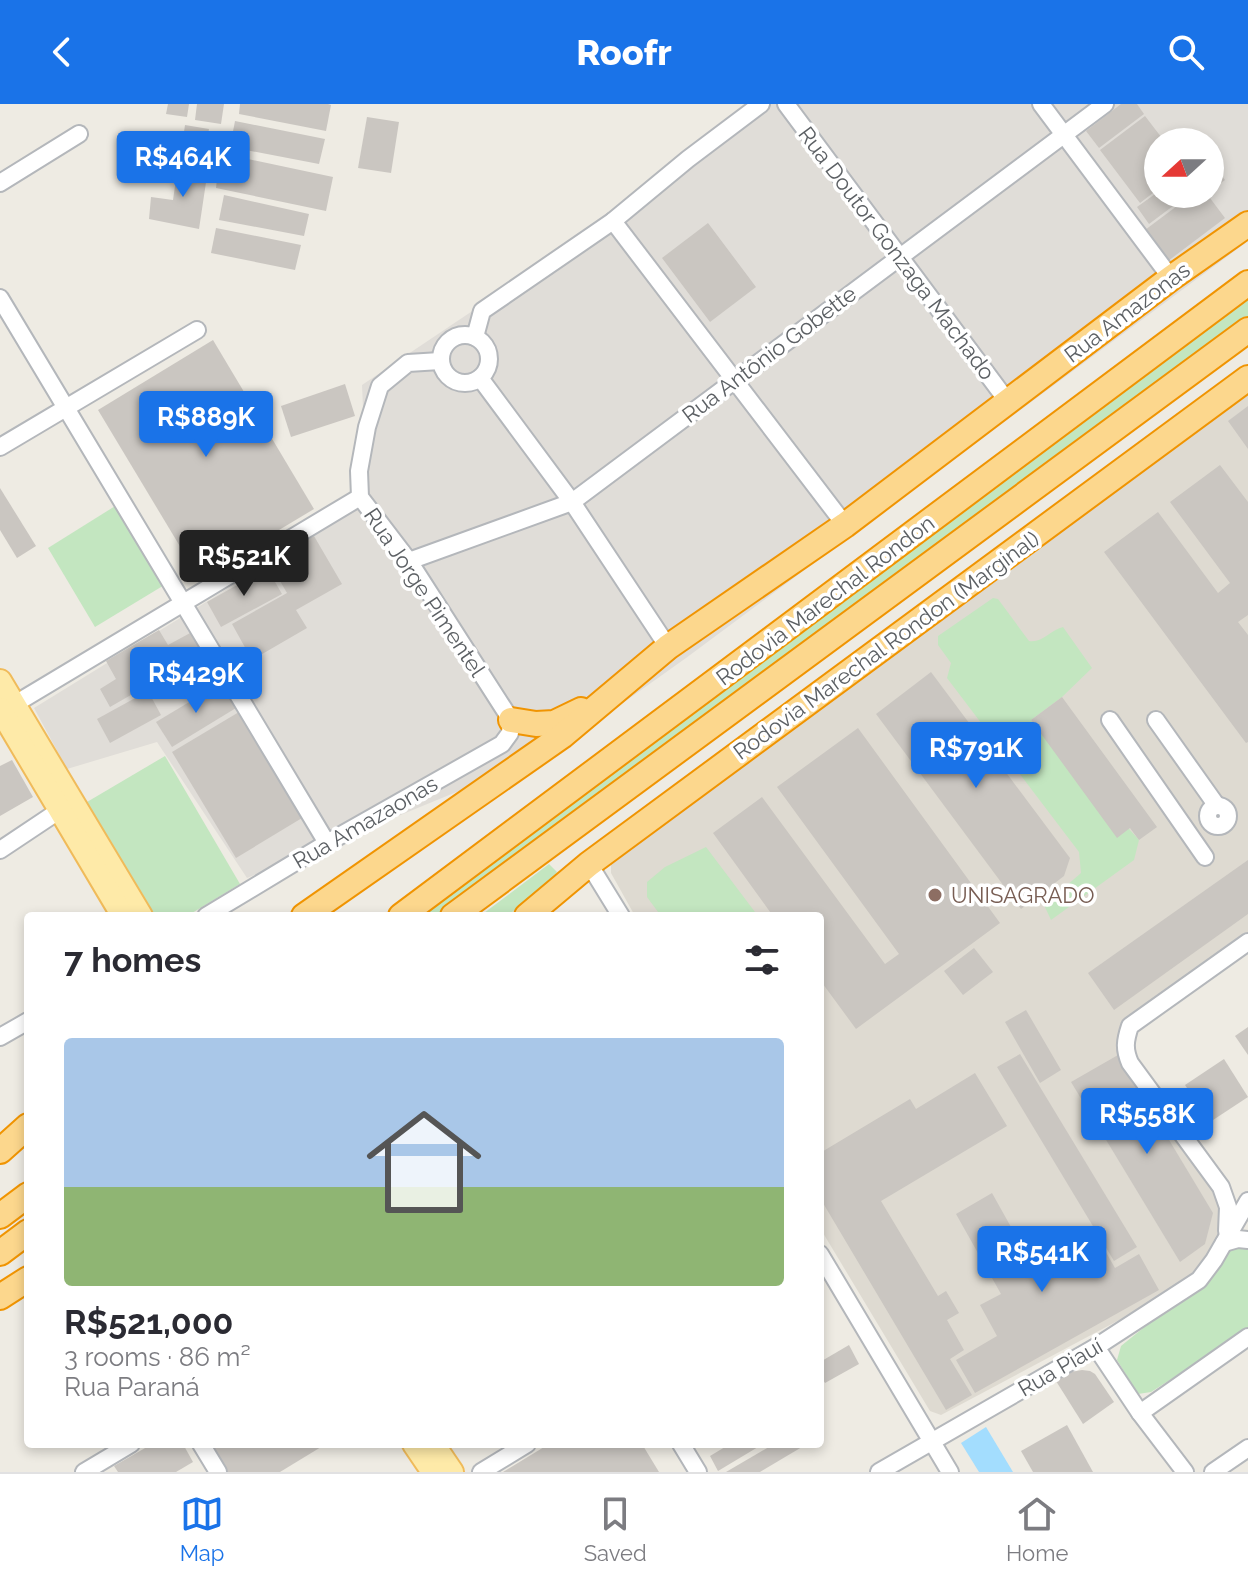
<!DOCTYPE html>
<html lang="en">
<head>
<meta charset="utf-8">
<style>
  :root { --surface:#fff; --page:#f7f7f7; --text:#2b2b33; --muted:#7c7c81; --line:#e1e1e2; --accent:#1a73e8 }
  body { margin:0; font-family:Raleway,sans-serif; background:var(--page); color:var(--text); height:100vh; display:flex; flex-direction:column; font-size:30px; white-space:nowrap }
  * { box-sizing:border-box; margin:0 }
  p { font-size:26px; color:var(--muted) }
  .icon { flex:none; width:44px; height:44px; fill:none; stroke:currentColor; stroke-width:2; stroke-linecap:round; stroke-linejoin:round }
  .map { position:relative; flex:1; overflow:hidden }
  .sheet { position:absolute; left:24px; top:808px; width:800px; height:536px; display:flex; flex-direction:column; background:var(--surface); border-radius:8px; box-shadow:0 4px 12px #0003 }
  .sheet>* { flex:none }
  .needle { width:52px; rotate:249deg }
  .fabs { position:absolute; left:1144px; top:24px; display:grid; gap:16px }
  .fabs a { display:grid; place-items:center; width:80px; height:80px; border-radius:50%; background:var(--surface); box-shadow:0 4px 12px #0003; font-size:40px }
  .price { position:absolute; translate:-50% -68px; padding:0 18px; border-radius:8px; background:var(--accent); color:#fff; font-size:26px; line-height:52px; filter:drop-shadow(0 2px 4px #0008) }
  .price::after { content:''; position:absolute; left:50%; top:48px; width:24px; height:18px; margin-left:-12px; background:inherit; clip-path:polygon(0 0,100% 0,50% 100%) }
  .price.active { background:#222; color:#fff }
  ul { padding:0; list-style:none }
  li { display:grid; align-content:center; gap:16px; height:424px; padding:0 40px }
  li+li { border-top:2px solid var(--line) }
  li span { display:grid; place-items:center; height:248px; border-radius:8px; color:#555 }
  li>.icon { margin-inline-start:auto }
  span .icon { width:144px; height:144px; fill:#fffc; stroke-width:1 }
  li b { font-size:34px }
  h2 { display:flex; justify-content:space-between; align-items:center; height:96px; padding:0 40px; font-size:34px }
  header { display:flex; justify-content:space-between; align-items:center; height:104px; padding:0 40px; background:var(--accent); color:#fff; font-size:36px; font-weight:800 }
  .menu { display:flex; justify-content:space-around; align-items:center; height:112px; border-top:2px solid var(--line); background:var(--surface); font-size:22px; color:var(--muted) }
  .menu a { display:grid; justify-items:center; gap:4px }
  .menu .active { color:var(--accent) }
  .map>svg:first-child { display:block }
  .industrial { fill:#e0ddd8; fill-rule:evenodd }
  .education { fill:#dedad1 }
  .green { fill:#c3e6c0 }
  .water { fill:#a3ddfe }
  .building { fill:#cac6c1 }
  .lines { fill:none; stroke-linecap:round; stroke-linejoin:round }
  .minor-casing { stroke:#b4b7bb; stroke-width:20 }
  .major-casing { stroke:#f0bb5a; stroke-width:26 }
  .highway-casing { stroke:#f09402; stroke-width:28 }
  .minor { stroke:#fff; stroke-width:16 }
  .major { stroke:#feeaa8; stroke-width:22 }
  .highway { stroke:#fcd78d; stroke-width:24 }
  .education-dot { fill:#8d6e63; stroke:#fff; stroke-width:3 }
  .labels { text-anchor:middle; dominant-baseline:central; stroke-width:7; stroke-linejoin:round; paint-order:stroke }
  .street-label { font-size:22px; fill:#5c6064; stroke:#fff }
  .education-label { font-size:22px; fill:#785e54; stroke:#fff; text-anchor:start }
</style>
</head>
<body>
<header><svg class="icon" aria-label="back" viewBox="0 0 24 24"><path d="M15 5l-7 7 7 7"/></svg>Roofr<svg class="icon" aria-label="search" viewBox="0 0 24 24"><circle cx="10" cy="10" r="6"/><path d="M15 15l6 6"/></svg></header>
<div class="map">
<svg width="1248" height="1368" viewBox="0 0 1248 1368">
  <rect width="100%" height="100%" fill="#eeebe3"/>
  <path class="industrial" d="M747 0H1248V137L686 554 554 648 247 774 157 638 67 665 34 604 211 495 367 395 362 281 581 134ZM1158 38H1210V90H1158Z"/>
  <path class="education" d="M1248 283V829L1125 920 1123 950 1232 1104 1224 1136 1198 1174 941 1311 930 1307 820 1124V812H635L611 769V759Z"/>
  <g class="green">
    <path d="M1248 189V213L440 812H407Z"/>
    <path d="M120 399 166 480 95 523 48 444Z"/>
    <path d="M993 494 998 495 1029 537C1043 539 1050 526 1063 523L1092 564 1062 593 1031 616 1139 736 1134 756 1051 816 1044 801 1081 769 1079 748 947 574 951 559 938 541V532Z"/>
    <path d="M165 652 240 780 187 812H153L87 698Z"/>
    <path d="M706 743 758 812H759H661L647 793V778L665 763Z"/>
    <path d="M549 760 557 768 551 778 507 812H480Z"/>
    <path d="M1248 1141V1226L1151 1288 1138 1290 1117 1256 1121 1242 1200 1178 1231 1143Z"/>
  </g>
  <path class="water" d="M986 1323 1013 1368H979L961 1339Z"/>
  <g class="building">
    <path d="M168 0H189L187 13 166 10Z"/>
    <path d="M197 0H224L221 20 195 16Z"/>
    <path d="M240 0H328L331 1 326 27 239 10Z"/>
    <path d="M1121 0H1137L1144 10 1099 44 1086 27Z"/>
    <path d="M1145 12 1165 38H1158V85L1140 99 1100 46Z"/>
    <path d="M367 13 399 18 391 69 358 64Z"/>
    <path d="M235 17 325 35 319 60 230 43Z"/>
    <path d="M185 21 209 25 204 52 181 48Z"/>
    <path d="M220 49 333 73 326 107 216 84Z"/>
    <path d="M1210 56 1225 76 1210 87Z"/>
    <path d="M178 61 208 65 199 125 149 115 151 93 173 96Z"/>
    <path d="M1158 88V90H1189L1149 120 1137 103Z"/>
    <path d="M1193 90H1207L1225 114 1168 157 1145 126Z"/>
    <path d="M224 91 309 110 304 132 219 116Z"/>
    <path d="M708 119 756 183 710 218 662 154Z"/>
    <path d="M216 124 301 141 295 166 211 149Z"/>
    <path d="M213 236 314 405 199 474 98 306Z"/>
    <path d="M345 280 355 312 291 333 281 302Z"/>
    <path d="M1248 302V345L1228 317Z"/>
    <path d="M1220 361 1248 398V511L1238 518 1248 531V638L1246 639 1104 448 1158 408 1218 489 1230 479 1170 398Z"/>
    <path d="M0 384 36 442 17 454 0 426Z"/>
    <path d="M314 432 342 480 296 506 307 524 252 556 232 520 287 489 269 458Z"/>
    <path d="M267 464 282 490 221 523 207 498Z"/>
    <path d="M159 526 168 541 192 528 204 549 110 603 100 585 116 575 106 557Z"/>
    <path d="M931 568 1070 754 1064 772 1021 805 876 610Z"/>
    <path d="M221 579 236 604 172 643 156 618Z"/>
    <path d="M148 587 161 611 110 639 97 615Z"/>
    <path d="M1062 593 1157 723 1139 736 1130 724 1117 734 1031 616Z"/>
    <path d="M239 608 302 714 236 754 172 648Z"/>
    <path d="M858 624 1000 819 856 925 820 876V812H773L713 729 762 693 885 860 899 850 777 683Z"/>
    <path d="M12 656 33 693 0 712V662Z"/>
    <path d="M1248 756V810L1114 906 1088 869Z"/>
    <path d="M974 844 993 868 963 891 944 867Z"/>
    <path d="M1026 906 1061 966 1040 979 1005 918Z"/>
    <path d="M1248 923V951L1235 932Z"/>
    <path d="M1020 950 1137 1143 1114 1157 997 963Z"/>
    <path d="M1118 951 1213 1109 1205 1140 1180 1158 1071 978Z"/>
    <path d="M1224 955 1248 993 1210 1018 1185 981Z"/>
    <path d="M975 969 1007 1022 881 1097 938 1192 946 1187 959 1209 947 1216 964 1246 950 1255 972 1291 946 1306 820 1094V1049L910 995 916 1005Z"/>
    <path d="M992 1089 1034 1164 1095 1129 1115 1164 1139 1150 1159 1186 975 1289 956 1256 997 1232 980 1201 1001 1190 956 1110Z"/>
    <path d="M849 1241 859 1260 825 1279 820 1271V1258Z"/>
    <path d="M1082 1266 1090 1267 1095 1270 1114 1298 1083 1320 1056 1277 1071 1268Z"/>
    <path d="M1067 1321 1093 1368H1033L1021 1347Z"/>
    <path d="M152 1340H183L193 1358 176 1368H118L114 1362Z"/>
    <path d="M209 1340H326L280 1368H226Z"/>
    <path d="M549 1340H642L659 1368H503Z"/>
    <path d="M730 1340H763L718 1367 710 1352Z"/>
    <path d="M774 1340H807L760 1368H726Z"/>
  </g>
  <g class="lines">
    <defs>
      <g id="minor">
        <path d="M786 0 1008 298"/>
        <path d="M1041 0 1171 174"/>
        <path d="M0 79 79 30"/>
        <path d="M613 117 845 421"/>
        <path d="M0 194 327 739"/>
        <circle cx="465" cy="255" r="24"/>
        <path d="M475 233 482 207 613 117 688 55 761 0"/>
        <path d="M480 274 572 398 668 543"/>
        <path d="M0 343 197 226"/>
        <path d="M409 457 572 398 1105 0"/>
        <path d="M5 606 360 393"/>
        <path d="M1110 616 1205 753"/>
        <path d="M1156 616 1217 702"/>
        <circle cx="1218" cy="712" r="10"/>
        <path d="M0 746 60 706"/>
        <path d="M589 760 621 812"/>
        <path d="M206 812 327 739 502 640 510 629 511 616 409 457 360 393 359 367 367 323 380 282 408 259 440 257"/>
        <path d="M0 933 28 917"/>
        <path d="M1227 1127 1228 1103 1221 1083 1130 959C1124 945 1125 937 1130 922L1248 838"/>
        <path d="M1224 1139 1238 1135 1248 1136"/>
        <path d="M820 1150 950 1368"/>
        <path d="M1096 1243 1140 1309 1185 1368"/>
        <path d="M1140 1309 1248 1233"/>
        <path d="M201 1340 218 1368"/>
        <path d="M681 1340 698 1368"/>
        <path d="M84 1368 131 1340"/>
        <path d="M481 1368 527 1340"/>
        <path d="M879 1368 1096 1243 1199 1176 1214 1156 1248 1097"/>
        <path d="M1213 1368 1248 1344"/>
      </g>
      <g id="major">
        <path d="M0 577 141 812"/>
        <path d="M0 605 123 812"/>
        <path d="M414 1340 433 1368"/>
        <path d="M433 1340 452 1368"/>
      </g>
      <g id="highway">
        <path d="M511 616 536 620 554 619 581 606"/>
        <path d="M304 812 562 632 668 543 845 421 1171 174 1248 120"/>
        <path d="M401 812 1248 179"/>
        <path d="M453 812 1248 226"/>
        <path d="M527 812 589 760 1248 274"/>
        <path d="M0 1047 28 1022"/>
        <path d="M0 1112 28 1091"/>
        <path d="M0 1149 28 1128"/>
        <path d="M0 1193 28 1175"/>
      </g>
    </defs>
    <use href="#minor" class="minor-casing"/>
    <use href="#major" class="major-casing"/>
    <use href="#highway" class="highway-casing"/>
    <use href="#minor" class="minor"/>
    <use href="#major" class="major"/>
    <use href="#highway" class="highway"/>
  </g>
  <circle class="education-dot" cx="935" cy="791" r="8"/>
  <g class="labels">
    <g class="street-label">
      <text transform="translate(897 149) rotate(53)">Rua Doutor Gonzaga Machado</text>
      <text transform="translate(1127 208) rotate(-37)">Rua Amazonas</text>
      <text transform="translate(769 250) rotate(-37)">Rua Antônio Gobette</text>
      <text transform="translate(425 488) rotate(56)">Rua Jorge Pimentel</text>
      <text transform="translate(825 496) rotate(-37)">Rodovia Marechal Rondon</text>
      <text transform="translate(886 541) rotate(-36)">Rodovia Marechal Rondon (Marginal)</text>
      <text transform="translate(365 718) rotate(-30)">Rua Amazaonas</text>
      <text transform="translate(1060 1263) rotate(-30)">Rua Piauí</text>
    </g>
    <g class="education-label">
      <text x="951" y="791">UNISAGRADO</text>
    </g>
  </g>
</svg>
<div class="fabs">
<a><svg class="needle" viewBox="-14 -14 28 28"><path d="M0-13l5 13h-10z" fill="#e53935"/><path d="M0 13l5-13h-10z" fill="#7c7c81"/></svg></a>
</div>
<b class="price" style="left:183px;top:95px">R$464K</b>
<b class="price" style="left:206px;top:355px">R$889K</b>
<b class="price active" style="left:244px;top:494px">R$521K</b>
<b class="price" style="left:196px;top:611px">R$429K</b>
<b class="price" style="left:976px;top:686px">R$791K</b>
<b class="price" style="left:1147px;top:1052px">R$558K</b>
<b class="price" style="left:1042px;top:1190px">R$541K</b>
<section class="sheet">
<h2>7 homes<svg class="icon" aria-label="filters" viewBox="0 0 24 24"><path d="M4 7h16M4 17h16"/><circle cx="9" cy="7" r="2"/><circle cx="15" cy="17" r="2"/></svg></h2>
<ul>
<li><span style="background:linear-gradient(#a9c7e8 60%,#8fb573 0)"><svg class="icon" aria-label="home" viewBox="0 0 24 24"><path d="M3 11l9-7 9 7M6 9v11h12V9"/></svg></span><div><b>R$521,000</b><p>3 rooms · 86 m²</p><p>Rua Paraná</p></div></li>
</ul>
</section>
</div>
<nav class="menu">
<a class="active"><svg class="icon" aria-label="map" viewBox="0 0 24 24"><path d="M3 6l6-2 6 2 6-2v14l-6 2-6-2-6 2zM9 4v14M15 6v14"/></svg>Map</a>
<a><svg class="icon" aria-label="saved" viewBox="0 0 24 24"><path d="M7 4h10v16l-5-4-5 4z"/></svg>Saved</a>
<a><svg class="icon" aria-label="home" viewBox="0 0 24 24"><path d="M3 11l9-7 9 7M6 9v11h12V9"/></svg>Home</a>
</nav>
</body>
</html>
